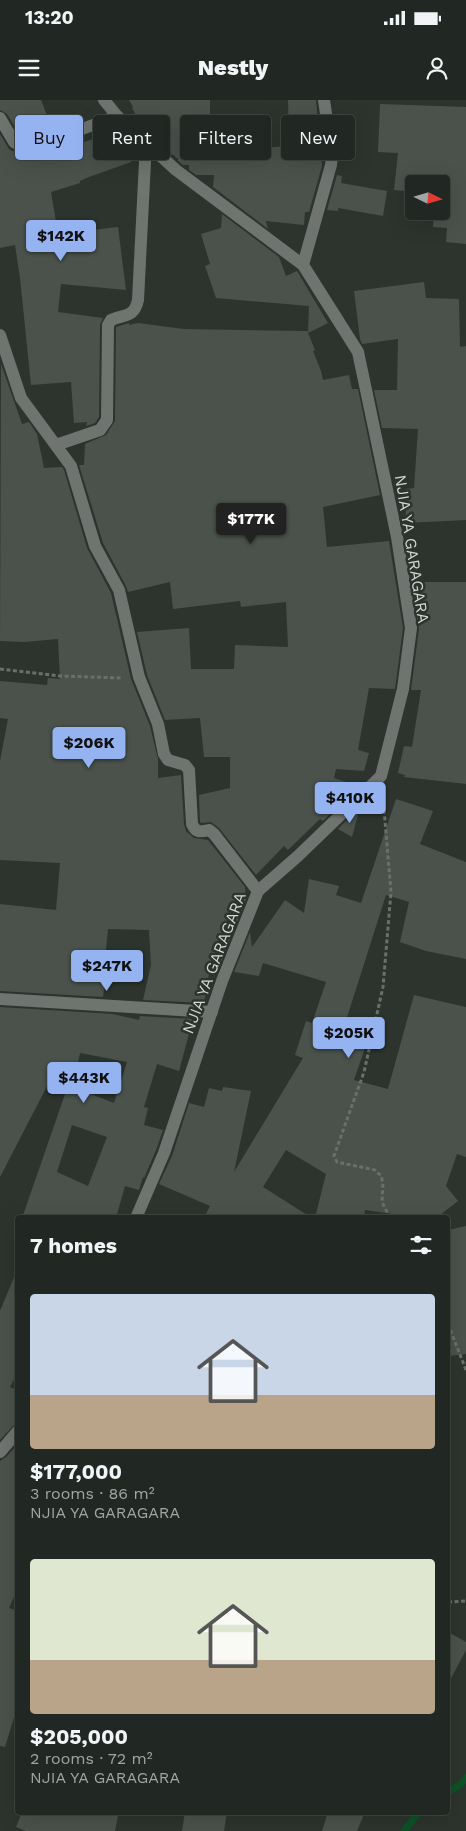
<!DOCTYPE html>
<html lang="en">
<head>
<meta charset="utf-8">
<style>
  :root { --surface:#212722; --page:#292f2a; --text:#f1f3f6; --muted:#a2a5a5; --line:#3e4440; --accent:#95b2f1 }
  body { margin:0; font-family:"Work Sans",sans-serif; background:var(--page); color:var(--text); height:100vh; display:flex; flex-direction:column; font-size:19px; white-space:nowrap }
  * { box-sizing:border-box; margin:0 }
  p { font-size:16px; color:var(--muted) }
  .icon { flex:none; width:28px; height:28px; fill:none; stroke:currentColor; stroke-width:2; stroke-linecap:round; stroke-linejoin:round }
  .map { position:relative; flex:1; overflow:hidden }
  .drawer { position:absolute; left:15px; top:1115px; width:435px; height:600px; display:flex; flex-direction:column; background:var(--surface); border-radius:5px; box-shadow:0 5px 20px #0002,0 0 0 1px var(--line) }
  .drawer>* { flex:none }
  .hud { position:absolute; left:15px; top:15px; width:436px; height:45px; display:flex; gap:10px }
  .needle { width:32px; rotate:95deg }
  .buttons { position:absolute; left:405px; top:75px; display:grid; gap:10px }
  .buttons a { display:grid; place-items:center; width:45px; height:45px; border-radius:5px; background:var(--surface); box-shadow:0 5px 20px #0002,0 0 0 1px var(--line); font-size:25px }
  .price { position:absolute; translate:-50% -42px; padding:0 11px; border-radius:5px; background:var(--accent); color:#111; font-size:16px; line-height:32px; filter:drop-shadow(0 1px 2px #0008) }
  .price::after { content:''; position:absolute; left:50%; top:30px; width:15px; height:11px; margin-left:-8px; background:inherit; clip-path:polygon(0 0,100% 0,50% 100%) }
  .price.on { background:#222; color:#fff }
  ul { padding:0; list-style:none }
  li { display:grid; align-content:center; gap:10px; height:265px; padding:0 15px }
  li span { display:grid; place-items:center; height:155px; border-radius:5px; color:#555 }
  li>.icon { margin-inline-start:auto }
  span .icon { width:90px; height:90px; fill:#fffc; stroke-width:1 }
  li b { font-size:21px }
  h2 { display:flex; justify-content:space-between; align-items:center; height:60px; padding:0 15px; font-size:21px }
  .pill { padding:0 18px; border-radius:5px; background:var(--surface); box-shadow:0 5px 20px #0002,0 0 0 1px var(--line); font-size:18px; line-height:45px }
  .pill.on { background:var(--accent); color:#111 }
  .status { display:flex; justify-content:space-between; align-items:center; height:35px; padding:0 25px; background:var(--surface); direction:ltr }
  .status svg { height:14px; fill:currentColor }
  header { display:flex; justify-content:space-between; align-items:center; height:65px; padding:0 15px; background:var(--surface); font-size:22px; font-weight:800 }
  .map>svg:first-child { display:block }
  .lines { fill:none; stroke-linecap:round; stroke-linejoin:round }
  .stream { stroke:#0c5226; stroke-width:7 }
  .building { fill:#4a524b; fill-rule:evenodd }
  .path { stroke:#69706a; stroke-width:3; stroke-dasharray:4 2.5; stroke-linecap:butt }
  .minor { stroke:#707470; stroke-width:12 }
  .labels { text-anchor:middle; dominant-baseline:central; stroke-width:5; stroke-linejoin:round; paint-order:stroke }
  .street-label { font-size:16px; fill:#d2d7d3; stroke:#2c342d }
</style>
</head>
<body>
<div class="status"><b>13:20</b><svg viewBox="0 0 49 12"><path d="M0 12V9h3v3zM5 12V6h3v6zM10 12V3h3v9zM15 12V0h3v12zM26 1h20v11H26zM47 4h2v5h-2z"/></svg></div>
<header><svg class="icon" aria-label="menu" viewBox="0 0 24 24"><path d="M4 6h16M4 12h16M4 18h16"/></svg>Nestly<svg class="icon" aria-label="person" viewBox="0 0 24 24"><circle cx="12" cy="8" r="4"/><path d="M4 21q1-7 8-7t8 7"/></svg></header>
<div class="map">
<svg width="466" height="1731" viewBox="0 0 466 1731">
  <rect width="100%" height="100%" fill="#2c342d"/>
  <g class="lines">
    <g class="stream">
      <path d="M448 1692 460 1685 466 1678"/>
      <path d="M404 1731 419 1712"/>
    </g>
  </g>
  <g class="building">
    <path d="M0 0H41L53 31 25 39 20 36 7 14 0 10Z"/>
    <path d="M129 0H210V47L246 49 289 46 288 0H316L322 66 309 112H305L304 125 266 121 268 129 213 87 214 75H196L189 70V65H183L178 61V58H176L175 56 171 54V20L148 34 137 24 140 23 132 8 133 7Z"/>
    <path d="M380 4 466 7V144L446 142 447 128 433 127 434 111H441V84H414V92L394 90 398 53 378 52Z"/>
    <path d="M120 30 134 43 127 47 131 62 89 77 80 81V83L51 92 58 134 118 127 126 190 61 184 58 212 103 218 100 225 99 317 95 323 86 326 87 322 74 323 71 282 31 285 20 178 15 145 0 148V34L9 49 20 55 26 56 77 42 78 44Z"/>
    <path d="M337 75 342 76 341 83 387 91 383 116 338 108V111L327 110Z"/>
    <path d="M222 114 279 157 286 176 297 171 328 223 308 233 315 250 313 251 321 271 323 280 349 275 352 289H358L380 395 323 407 327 447 389 441 403 528 395 589 369 588 358 650 369 653 364 671 336 669 334 678 355 685 353 692 323 721 320 719 288 750 284 746 256 775 219 728 211 722 201 723 200 722 199 695 230 688V657H204L200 618 165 620 147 575 137 532 189 528 191 569H234L235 545 288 547 286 502 241 507 240 501 173 509 170 482 128 492 126 486 103 443 79 365H84L85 344 106 335 115 321 116 227 129 223V225L138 223 184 229 307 231 308 232 309 206 216 198 205 166 210 164 201 134 221 128Z"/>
    <path d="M424 182 426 198 459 199 460 247 466 246V420L406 423 405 389 414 388 418 329 382 328 374 290H397L398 239 362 244 360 239 354 191Z"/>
    <path d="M1 264 22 324 29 322 37 334 44 368 62 367 64 370 87 448 111 493 131 579 150 626 158 659V678L181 675 184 724 186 731 194 738 208 740 245 787 246 799 218 869 210 868 204 903 143 900 151 865 149 830 108 829 103 881 105 882 103 897 0 891V804L56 810 60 763 0 760V661L8 619 0 618V581L47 585 48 578 60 579 58 539 24 542 0 541Z"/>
    <path d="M412 482H466V684L404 677 405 675 398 673 404 646 412 647 421 590H411L419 529Z"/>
    <path d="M396 699 433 711 420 744 466 762V859L426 851 400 842 409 802 386 795 343 930 368 939 354 980 388 989 414 895 466 907V1057L457 1054 446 1086 458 1101 436 1118H394L392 1114 365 1110 364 1118H315L326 1074 286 1050 263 1087 312 1118H204L210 1106 159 1084 172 1056 189 1003 204 1007 209 988 222 991 223 987 251 991 234 1072 303 958 295 955 306 921 312 923 326 882 263 863 259 876 234 872 250 832 252 847 285 800 304 813 309 779 339 786 336 795 361 803Z"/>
    <path d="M360 707 352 737 338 729Z"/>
    <path d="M0 907 113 914 139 920 140 916 193 919 179 971 157 964 144 1007 148 1008 144 1025 163 1030 156 1050 144 1078 143 1077 139 1090 125 1086 116 1118H22L72 974 87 979 83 991 114 1003 127 962 80 953 76 973 58 965 0 1077ZM72 1025 107 1037 88 1086 57 1072Z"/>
    <path d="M466 1126V1254L448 1256V1130Z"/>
    <path d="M17 1170 18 1272 10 1287 18 1291V1318L15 1324 0 1340V1211Z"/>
    <path d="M18 1344V1488L9 1508 18 1511V1583L14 1597 18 1598V1604L5 1647 0 1646V1361L6 1357Z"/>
    <path d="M448 1532 466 1542V1550L448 1584Z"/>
    <path d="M22 1712H105L118 1716 115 1731H26L16 1727Z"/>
    <path d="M185 1712H227L224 1731H182Z"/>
    <path d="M328 1712H365L357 1731H322Z"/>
  </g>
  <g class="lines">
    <g class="path">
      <path d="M0 569 60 576 121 578"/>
      <path d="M383 697 391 792 383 887 364 972 334 1056 337 1062 375 1070 381 1076 383 1083 382 1102 390 1118"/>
      <path d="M448 1224 466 1270"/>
      <path d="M448 1502 466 1501"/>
    </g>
    <g class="minor">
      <path d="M104 0 117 16 176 70 303 165 358 252 397 437 411 528 403 589 381 676 298 756 258 791 222 881 164 1053 136 1118"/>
      <path d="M0 18 14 42 24 48 42 44 117 16"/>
      <path d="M303 165 331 65 332 55 324 0"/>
      <path d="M0 235 21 298 71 366 95 446 119 490 139 577 158 624 164 654 168 660 185 665 189 670 192 724C196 733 200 732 209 730L214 734 258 791"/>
      <path d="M56 345 100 330 107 320 108 225 111 220C125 214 134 218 138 200L146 42"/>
      <path d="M0 899 212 912"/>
      <path d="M0 1352 18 1331"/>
    </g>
  </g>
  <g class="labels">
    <g class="street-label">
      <text transform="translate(412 449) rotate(81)">NJIA YA GARAGARA</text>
      <text transform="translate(214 863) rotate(-69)">NJIA YA GARAGARA</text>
    </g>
  </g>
</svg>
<div class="buttons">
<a><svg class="needle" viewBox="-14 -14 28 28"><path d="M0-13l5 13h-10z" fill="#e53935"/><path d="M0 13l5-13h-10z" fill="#a2a5a5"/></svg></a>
</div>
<b class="price" style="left:61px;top:162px">$142K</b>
<b class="price on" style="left:251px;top:445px">$177K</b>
<b class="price" style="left:89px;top:669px">$206K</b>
<b class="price" style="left:350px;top:724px">$410K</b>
<b class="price" style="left:107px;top:892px">$247K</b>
<b class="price" style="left:349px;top:959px">$205K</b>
<b class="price" style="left:84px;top:1004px">$443K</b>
<div class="hud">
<a class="pill on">Buy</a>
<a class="pill">Rent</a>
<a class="pill">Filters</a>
<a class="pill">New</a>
</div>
<section class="drawer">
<h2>7 homes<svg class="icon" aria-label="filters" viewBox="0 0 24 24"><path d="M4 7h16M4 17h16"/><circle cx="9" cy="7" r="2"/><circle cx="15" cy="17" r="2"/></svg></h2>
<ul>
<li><span style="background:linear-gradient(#c9d6e8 65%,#b9a48a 0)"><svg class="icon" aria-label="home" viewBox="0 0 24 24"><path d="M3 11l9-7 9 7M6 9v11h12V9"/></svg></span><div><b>$177,000</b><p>3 rooms · 86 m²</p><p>NJIA YA GARAGARA</p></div></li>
<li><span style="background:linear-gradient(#dfe7d0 65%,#b9a48a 0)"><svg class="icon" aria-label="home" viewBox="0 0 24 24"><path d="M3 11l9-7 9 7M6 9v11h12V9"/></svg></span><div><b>$205,000</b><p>2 rooms · 72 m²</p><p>NJIA YA GARAGARA</p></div></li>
</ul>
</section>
</div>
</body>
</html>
